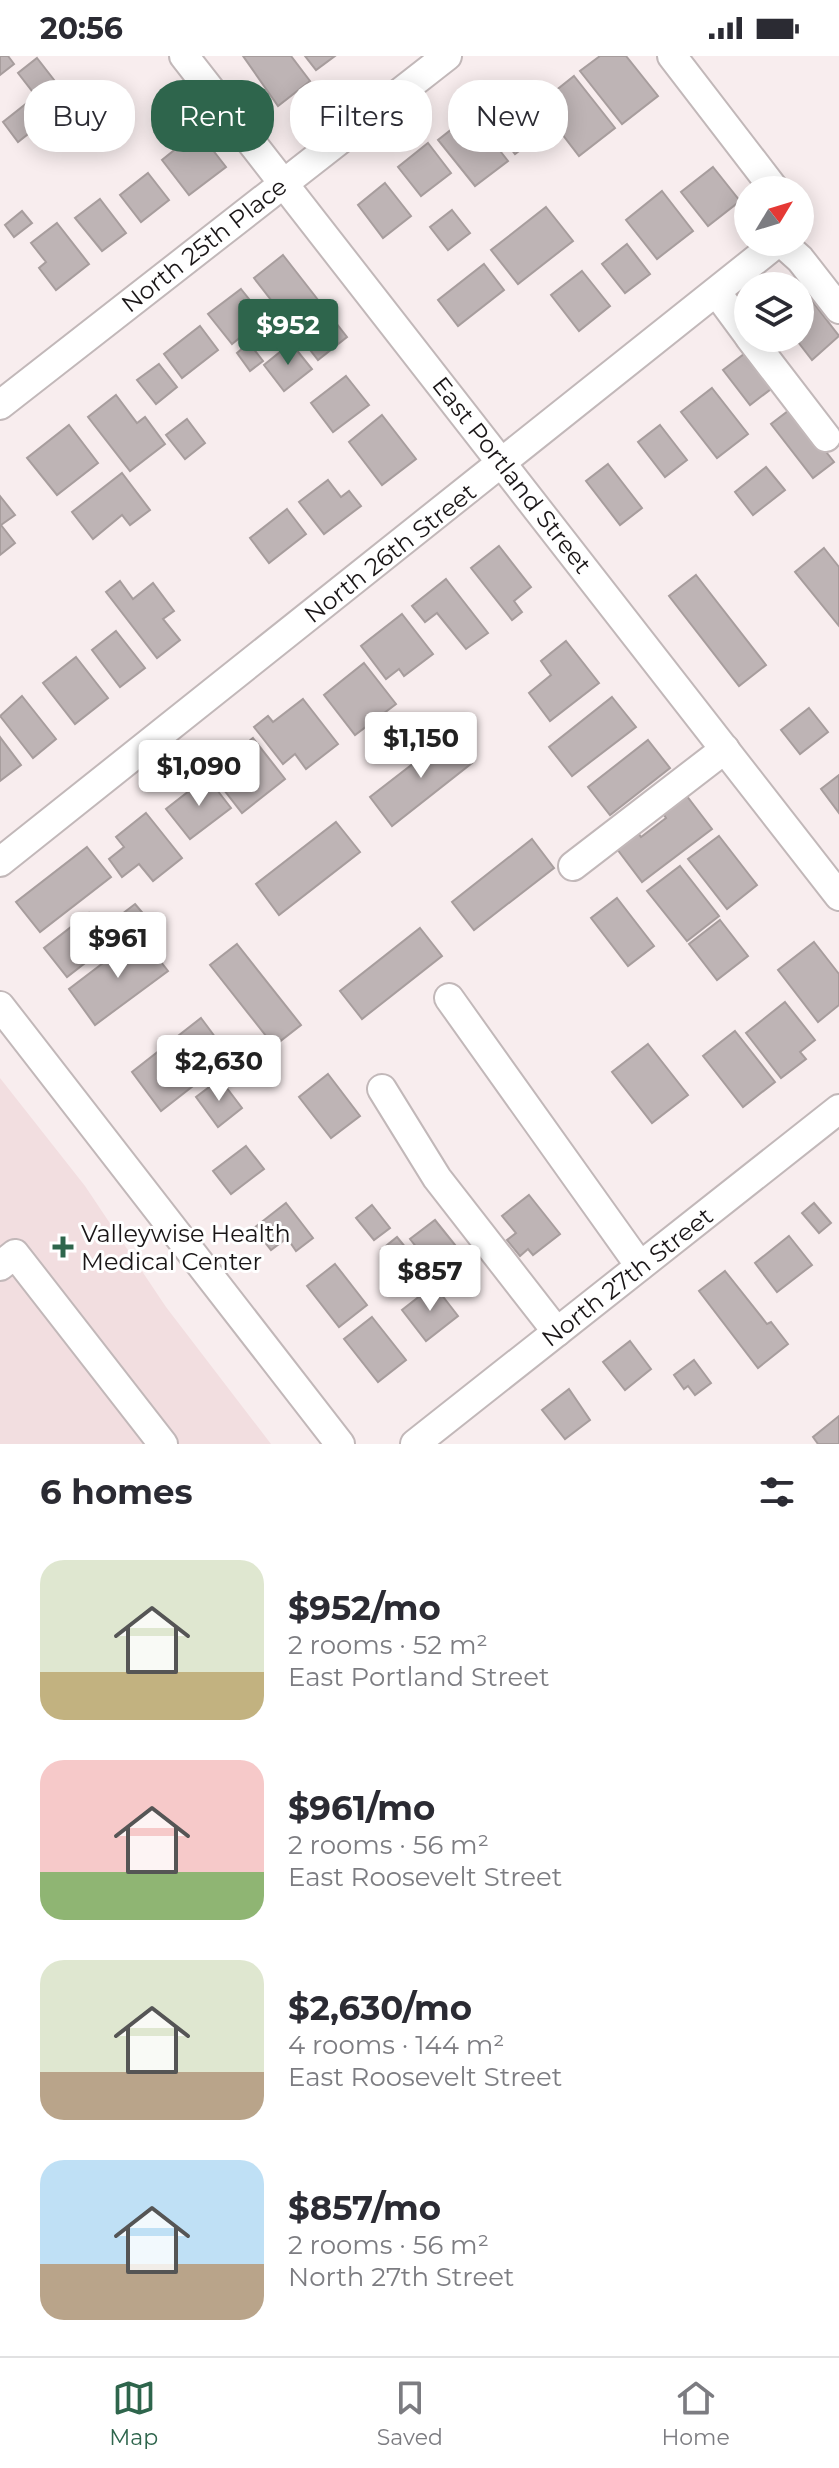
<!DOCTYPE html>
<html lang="en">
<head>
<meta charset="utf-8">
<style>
  :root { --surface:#fff; --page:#f7f7f7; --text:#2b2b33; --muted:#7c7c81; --line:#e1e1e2; --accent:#2e654c }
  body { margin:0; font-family:Montserrat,sans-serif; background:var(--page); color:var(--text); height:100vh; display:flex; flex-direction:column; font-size:30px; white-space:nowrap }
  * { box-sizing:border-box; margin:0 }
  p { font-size:26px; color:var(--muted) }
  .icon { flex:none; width:44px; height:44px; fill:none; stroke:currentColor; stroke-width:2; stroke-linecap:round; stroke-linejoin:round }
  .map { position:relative; height:1388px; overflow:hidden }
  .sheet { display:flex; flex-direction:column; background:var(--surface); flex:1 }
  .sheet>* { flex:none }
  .top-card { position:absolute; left:24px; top:24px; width:792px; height:72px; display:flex; gap:16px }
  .needle { width:52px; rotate:52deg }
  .fabs { position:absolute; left:734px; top:120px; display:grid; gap:16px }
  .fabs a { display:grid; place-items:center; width:80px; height:80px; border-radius:50%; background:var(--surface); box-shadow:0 4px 20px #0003; font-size:40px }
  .price { position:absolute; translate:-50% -68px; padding:0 18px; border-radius:8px; background:#fff; color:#222; font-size:26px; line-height:52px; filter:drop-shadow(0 2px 4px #0008) }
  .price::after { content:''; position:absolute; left:50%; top:48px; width:24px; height:18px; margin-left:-12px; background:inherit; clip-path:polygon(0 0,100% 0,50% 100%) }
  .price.current { background:var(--accent); color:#fff }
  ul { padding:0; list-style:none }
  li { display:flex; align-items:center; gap:24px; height:200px; padding:0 40px }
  li span { display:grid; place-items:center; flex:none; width:224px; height:160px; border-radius:24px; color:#555 }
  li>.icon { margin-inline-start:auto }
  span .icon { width:96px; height:96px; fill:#fffc; stroke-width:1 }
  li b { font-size:34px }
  h2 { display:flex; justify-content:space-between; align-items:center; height:96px; padding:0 40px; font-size:34px }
  .tag { padding:0 28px; border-radius:32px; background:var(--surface); box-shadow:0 4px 20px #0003; font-size:28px; line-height:72px }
  .tag.current { background:var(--accent); color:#fff }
  .status { display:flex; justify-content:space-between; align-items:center; height:56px; padding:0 40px; background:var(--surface); direction:ltr }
  .status svg { height:22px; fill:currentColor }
  .menu { display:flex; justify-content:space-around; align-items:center; height:112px; border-top:2px solid var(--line); background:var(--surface); font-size:22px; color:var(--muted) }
  .menu a { display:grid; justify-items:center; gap:4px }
  .menu .current { color:var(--accent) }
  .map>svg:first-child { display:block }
  .built { fill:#f2dee0 }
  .building { fill:#beb4b5; stroke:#a79d9d; stroke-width:2 }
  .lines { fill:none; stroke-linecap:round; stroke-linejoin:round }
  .minor-casing { stroke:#c2b8b9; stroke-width:32 }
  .minor { stroke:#fff; stroke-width:28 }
  .poi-dot { fill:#2e654c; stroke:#fff; stroke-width:3 }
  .labels { text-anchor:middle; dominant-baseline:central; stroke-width:6; stroke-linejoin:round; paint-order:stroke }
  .street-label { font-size:24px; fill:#1a1617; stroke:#fff }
  .poi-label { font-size:24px; fill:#1a1617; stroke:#fff; text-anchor:start }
</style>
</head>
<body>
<div class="status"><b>20:56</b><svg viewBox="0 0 49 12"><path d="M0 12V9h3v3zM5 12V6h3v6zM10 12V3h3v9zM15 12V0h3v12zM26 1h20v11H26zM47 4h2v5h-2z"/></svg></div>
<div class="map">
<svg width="839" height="1388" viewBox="0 0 839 1388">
  <rect width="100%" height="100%" fill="#f8edee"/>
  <path class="built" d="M0 1022 85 1130 166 1251 271 1388H0Z"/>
  <g class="building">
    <path d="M0 0H8L14 8 0 19Z"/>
    <path d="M243 0H291L310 25 278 50Z"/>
    <path d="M305 0H335L316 14Z"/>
    <path d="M600 0H626L658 40 622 68 580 15Z"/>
    <path d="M37 2 58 29 39 44 18 17Z"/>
    <path d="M574 20 615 72 579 100 539 48Z"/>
    <path d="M509 29 545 75 515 98 479 52Z"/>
    <path d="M27 47 42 67 18 86 3 66Z"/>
    <path d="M471 58 508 105 475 130 438 84Z"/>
    <path d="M198 75 226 111 189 139 162 104Z"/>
    <path d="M428 87 451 117 421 140 398 111Z"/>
    <path d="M713 111 740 145 708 170 681 136Z"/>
    <path d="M148 117 169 144 141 166 120 139Z"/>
    <path d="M385 127 411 160 383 182 358 149Z"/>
    <path d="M662 135 693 175 657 203 626 164Z"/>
    <path d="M100 143 126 177 102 195 75 162Z"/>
    <path d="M546 151 573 185 518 228 491 194Z"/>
    <path d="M452 154 470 177 448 194 430 171Z"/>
    <path d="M22 155 32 167 14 181 5 169Z"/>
    <path d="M57 167 89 208 56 234 39 212 46 206 31 187Z"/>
    <path d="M627 188 650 218 625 237 602 208Z"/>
    <path d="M283 199 347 281 318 304 254 222Z"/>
    <path d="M484 208 504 234 458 270 438 244Z"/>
    <path d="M582 215 610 250 579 275 551 239Z"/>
    <path d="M241 233 264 262 232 288 208 258Z"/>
    <path d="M808 240 839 280 812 304 795 282H800V246Z"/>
    <path d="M200 270 218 294 182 322 164 298Z"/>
    <path d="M249 287 263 305 250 315 237 297Z"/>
    <path d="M291 287 312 313 284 335 264 309Z"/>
    <path d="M748 295 775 330 750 349 723 314Z"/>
    <path d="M159 308 177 331 156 348 137 324Z"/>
    <path d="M346 320 369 349 333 376 311 347Z"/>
    <path d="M712 332 748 378 717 402 681 356Z"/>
    <path d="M116 339 137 367 145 361 165 388 130 415 88 361Z"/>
    <path d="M792 352 834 406 813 422 771 368Z"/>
    <path d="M382 359 416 403 382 429 349 386Z"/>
    <path d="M187 363 205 387 185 403 166 379Z"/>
    <path d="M69 369 98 407 57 439 27 402Z"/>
    <path d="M660 369 687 404 665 421 638 386Z"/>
    <path d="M608 408 642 452 620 469 586 425Z"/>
    <path d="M766 411 785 434 753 459 735 436Z"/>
    <path d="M122 417 150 454 130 469 122 459 93 483 72 456Z"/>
    <path d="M328 424 341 441 349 435 361 450 324 478 299 446Z"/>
    <path d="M0 440 15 459 1 469 15 487 0 499Z"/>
    <path d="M287 453 306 478 269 507 250 482Z"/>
    <path d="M499 490 531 531 514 545 522 556 512 564 471 512Z"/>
    <path d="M824 492 839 511V570L795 516Z"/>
    <path d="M696 519 766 609 739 630 669 540Z"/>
    <path d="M446 523 488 577 466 593 437 557 425 566 412 550Z"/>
    <path d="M120 525 133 543 153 527 174 555 163 563 180 584 157 602 106 536Z"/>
    <path d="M402 558 433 598 404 620 399 613 386 623 361 590Z"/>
    <path d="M116 575 145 612 120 631 92 594Z"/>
    <path d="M566 585 599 627 550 665 529 637 551 619 541 605Z"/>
    <path d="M76 601 108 642 75 668 43 627Z"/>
    <path d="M364 607 396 648 355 679 324 639Z"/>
    <path d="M22 640 56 683 33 702 0 660Z"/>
    <path d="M612 641 636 671 572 720 549 691Z"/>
    <path d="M303 643 338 688 306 713 295 698 283 708 254 671 268 660 273 666Z"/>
    <path d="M809 652 828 676 800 698 781 674Z"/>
    <path d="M450 679 472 707 392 770 370 741Z"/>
    <path d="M0 681 21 709 0 725Z"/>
    <path d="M253 682 285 723 242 757 210 716Z"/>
    <path d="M648 684 670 712 610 759 588 731Z"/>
    <path d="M839 719V757L821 733Z"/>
    <path d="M207 721 231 752 190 783 166 753Z"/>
    <path d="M683 735 712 773 642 826 614 789 636 774 641 781 666 762 660 753Z"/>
    <path d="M146 757 182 802 153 825 139 808 122 821 109 803 124 791 116 781Z"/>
    <path d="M336 766 360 796 279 859 256 828Z"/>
    <path d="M719 780 757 829 727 853 688 803Z"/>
    <path d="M532 783 554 812 474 874 452 846Z"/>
    <path d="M87 791 111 821 40 876 16 846Z"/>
    <path d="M680 810 719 860 687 885 647 835Z"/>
    <path d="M617 842 654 890 628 910 591 862Z"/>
    <path d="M135 848 147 862 125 880 113 865Z"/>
    <path d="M89 857 112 886 67 921 44 892Z"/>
    <path d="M720 864 748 900 717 924 689 888Z"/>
    <path d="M420 872 442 900 362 963 340 935Z"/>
    <path d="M140 879 168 915 95 969 69 933Z"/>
    <path d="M814 886 839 918V949L818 966 778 914Z"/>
    <path d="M237 888 301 969 274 990 210 909Z"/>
    <path d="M785 946 815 984 800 996 806 1003 781 1022 746 977Z"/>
    <path d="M201 962 230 1001 161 1055 132 1016Z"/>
    <path d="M735 975 775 1026 743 1051 703 1000Z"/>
    <path d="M648 988 688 1039 652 1067 612 1016Z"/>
    <path d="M328 1018 360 1060 331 1082 299 1041Z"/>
    <path d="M220 1023 242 1052 218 1071 196 1041Z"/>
    <path d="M246 1090 264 1113 231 1138 213 1115Z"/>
    <path d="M529 1139 560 1178 533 1199 528 1193 520 1200 507 1184 516 1177 502 1160Z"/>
    <path d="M286 1147 313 1182 296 1195 287 1182 271 1194 254 1172Z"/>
    <path d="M814 1147 831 1167 819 1177 802 1157Z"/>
    <path d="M372 1149 390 1172 374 1184 356 1162Z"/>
    <path d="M435 1164 468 1205 443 1225 410 1183Z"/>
    <path d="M789 1180 812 1209 777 1236 755 1207Z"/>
    <path d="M397 1181 411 1198 395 1211 381 1194Z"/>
    <path d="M335 1208 367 1249 339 1271 307 1230Z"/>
    <path d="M725 1215 767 1268 771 1266 788 1288 758 1312 699 1235Z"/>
    <path d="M434 1229 458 1260 426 1285 402 1254Z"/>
    <path d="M372 1261 406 1304 378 1326 344 1283Z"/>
    <path d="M630 1285 651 1313 625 1334 603 1306Z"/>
    <path d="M694 1304 711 1327 695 1339 688 1330 684 1333 674 1319Z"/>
    <path d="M569 1333 590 1364 565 1383 542 1354Z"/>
    <path d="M839 1360V1388H818L813 1381Z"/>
  </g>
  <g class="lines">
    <defs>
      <g id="minor">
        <path d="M184 0 839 840"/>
        <path d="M672 0 775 134"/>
        <path d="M781 186 800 203 839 253"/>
        <path d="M717 237 748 279"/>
        <path d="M750 282 826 381"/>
        <path d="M0 349 447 0"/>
        <path d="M0 806 778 186"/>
        <path d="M573 810 725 693"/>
        <path d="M449 942 640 1210"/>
        <path d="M0 950 340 1388"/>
        <path d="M382 1033 437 1122 557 1276"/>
        <path d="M0 1210 15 1198 163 1388"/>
        <path d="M415 1388 839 1053"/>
      </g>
    </defs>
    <use href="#minor" class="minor-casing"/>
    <use href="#minor" class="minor"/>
  </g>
  <path class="poi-dot" d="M59 1179h8v8h8v8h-8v8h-8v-8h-8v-8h8z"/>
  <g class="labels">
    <g class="street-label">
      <text transform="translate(204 189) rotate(-38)">North 25th Place</text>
      <text transform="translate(512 419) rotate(52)">East Portland Street</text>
      <text transform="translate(390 497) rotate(-38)">North 26th Street</text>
      <text transform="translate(627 1221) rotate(-38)">North 27th Street</text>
    </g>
    <g class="poi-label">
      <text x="81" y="1177">Valleywise Health<tspan x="81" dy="28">Medical Center</tspan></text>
    </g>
  </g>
</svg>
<div class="fabs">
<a><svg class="needle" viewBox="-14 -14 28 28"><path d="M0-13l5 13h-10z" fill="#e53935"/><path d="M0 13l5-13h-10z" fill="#7c7c81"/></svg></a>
<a><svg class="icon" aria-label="layers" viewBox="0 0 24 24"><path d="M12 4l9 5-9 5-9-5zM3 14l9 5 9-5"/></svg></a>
</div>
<b class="price current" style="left:288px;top:311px">$952</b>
<b class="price" style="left:421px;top:724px">$1,150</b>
<b class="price" style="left:199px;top:752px">$1,090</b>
<b class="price" style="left:118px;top:924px">$961</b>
<b class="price" style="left:219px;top:1047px">$2,630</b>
<b class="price" style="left:430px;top:1257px">$857</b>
<div class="top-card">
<a class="tag">Buy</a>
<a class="tag current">Rent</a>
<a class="tag">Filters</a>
<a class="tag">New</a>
</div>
</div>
<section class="sheet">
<h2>6 homes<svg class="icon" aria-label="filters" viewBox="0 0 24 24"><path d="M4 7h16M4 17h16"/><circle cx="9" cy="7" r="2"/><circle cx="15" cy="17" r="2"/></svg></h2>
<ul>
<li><span style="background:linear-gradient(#dfe7d0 70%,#c2b280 0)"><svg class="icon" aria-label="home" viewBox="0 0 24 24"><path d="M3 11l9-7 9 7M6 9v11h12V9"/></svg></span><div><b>$952/mo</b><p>2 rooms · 52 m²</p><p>East Portland Street</p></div></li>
<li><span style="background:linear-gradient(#f6c9c9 70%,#8fb573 0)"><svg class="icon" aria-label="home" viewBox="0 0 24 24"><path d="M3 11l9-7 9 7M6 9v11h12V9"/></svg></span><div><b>$961/mo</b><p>2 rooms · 56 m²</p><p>East Roosevelt Street</p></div></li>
<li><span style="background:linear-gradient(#dfe7d0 70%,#b9a48a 0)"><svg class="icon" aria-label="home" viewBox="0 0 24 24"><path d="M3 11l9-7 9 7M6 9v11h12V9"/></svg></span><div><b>$2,630/mo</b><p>4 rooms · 144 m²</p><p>East Roosevelt Street</p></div></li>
<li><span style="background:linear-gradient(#bfe0f5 65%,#b9a48a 0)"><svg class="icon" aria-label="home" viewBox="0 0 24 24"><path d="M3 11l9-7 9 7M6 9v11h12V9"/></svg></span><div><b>$857/mo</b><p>2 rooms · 56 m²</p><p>North 27th Street</p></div></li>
</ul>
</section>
<nav class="menu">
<a class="current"><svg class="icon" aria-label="map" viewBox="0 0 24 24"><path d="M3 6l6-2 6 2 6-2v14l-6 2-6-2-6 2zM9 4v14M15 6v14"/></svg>Map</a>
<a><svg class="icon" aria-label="saved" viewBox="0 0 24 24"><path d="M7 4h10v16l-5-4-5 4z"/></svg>Saved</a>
<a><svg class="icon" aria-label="home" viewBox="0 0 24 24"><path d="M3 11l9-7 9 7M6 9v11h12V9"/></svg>Home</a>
</nav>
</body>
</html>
